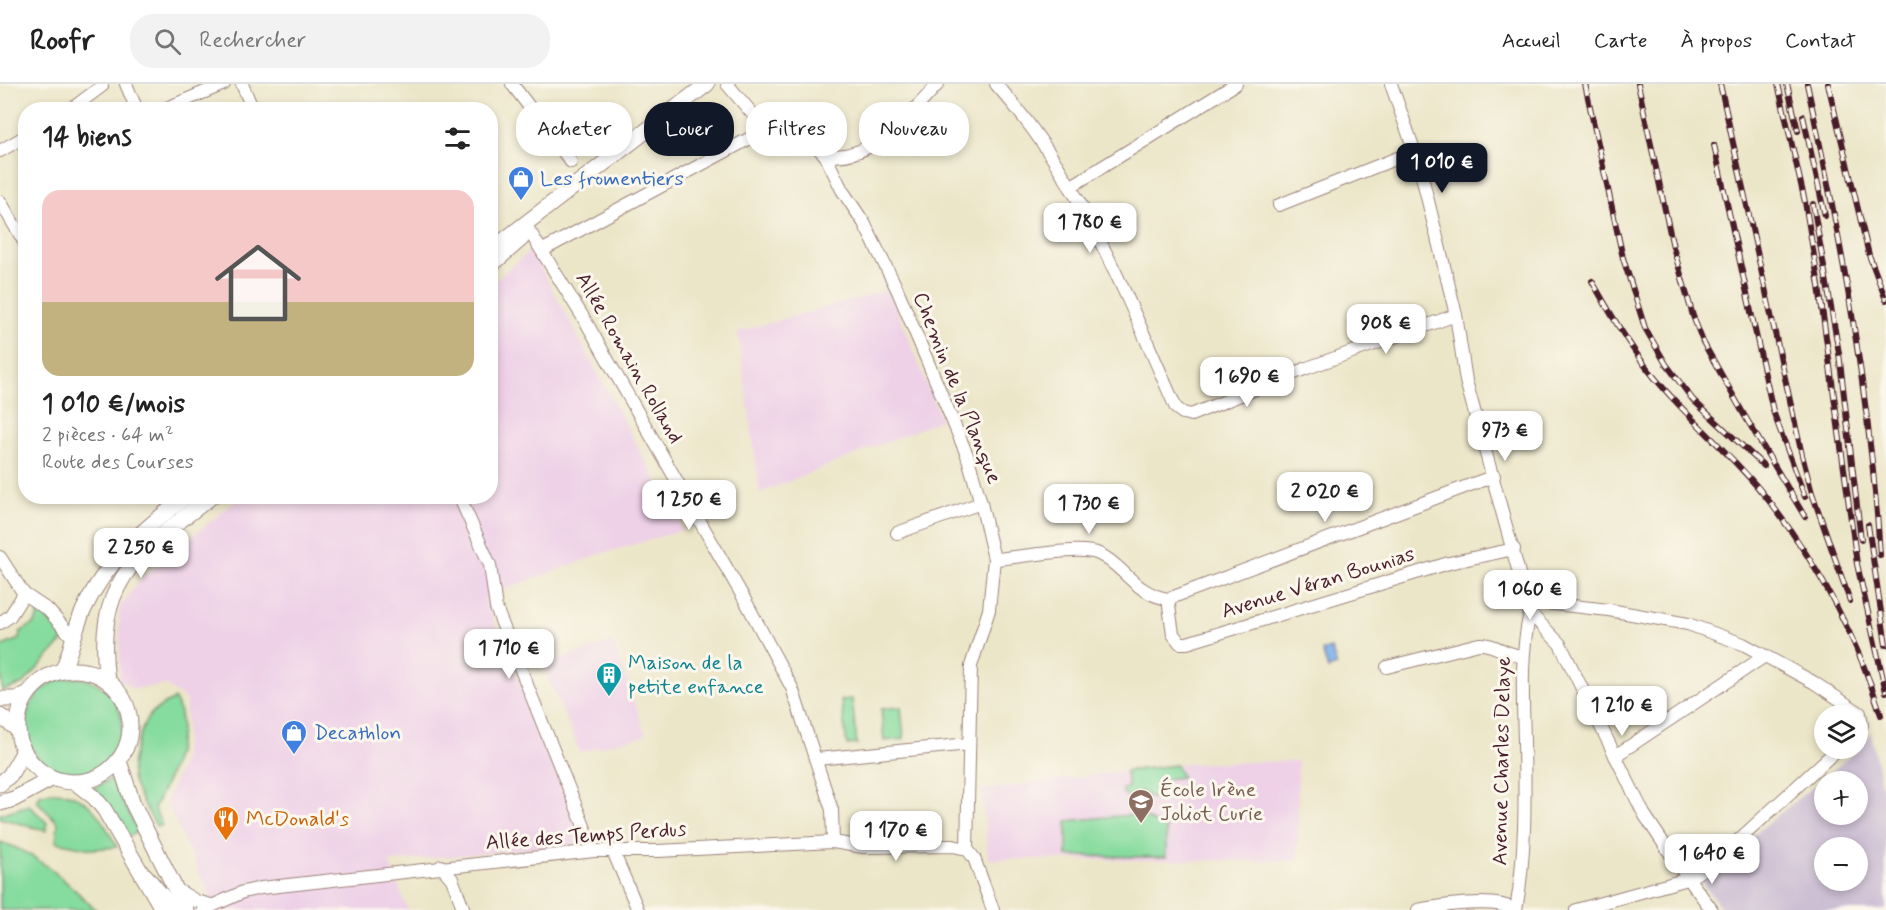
<!DOCTYPE html>
<html lang="fr">
<head>
<meta charset="utf-8">
<style>
  :root { --surface:#fff; --page:#f2f2f2; --text:#222; --muted:#767676; --line:#e0e0e0; --accent:#111827 }
  body { margin:0; font-family:Mynerve,sans-serif; background:var(--page); color:var(--text); height:100vh; display:flex; flex-direction:column; font-size:22px; white-space:nowrap }
  * { box-sizing:border-box; margin:0 }
  p { font-size:20px; color:var(--muted) }
  .icon { flex:none; width:33px; height:33px; fill:none; stroke:currentColor; stroke-width:2; stroke-linecap:round; stroke-linejoin:round }
  .map { position:relative; flex:1; overflow:hidden }
  .drawer { position:absolute; left:18px; top:18px; width:480px; height:402px; display:flex; flex-direction:column; background:var(--surface); border-radius:24px; box-shadow:0 3px 9px #0003 }
  .drawer>* { flex:none }
  .banner { position:absolute; left:516px; top:18px; width:570px; height:54px; display:flex; gap:12px }
  .fabs { position:absolute; left:1814px; top:621px; display:grid; gap:12px }
  .fabs a { display:grid; place-items:center; width:54px; height:54px; border-radius:50%; background:var(--surface); box-shadow:0 3px 9px #0003; font-size:30px }
  .price { position:absolute; translate:-50% -51px; padding:0 14px; border-radius:12px; background:#fff; color:#222; font-size:20px; line-height:39px; filter:drop-shadow(0 2px 3px #0008) }
  .price::after { content:''; position:absolute; left:50%; top:36px; width:18px; height:14px; margin-left:-9px; background:inherit; clip-path:polygon(0 0,100% 0,50% 100%) }
  .price.selected { background:var(--accent); color:#fff }
  ul { padding:0; list-style:none }
  li { display:grid; align-content:center; gap:12px; height:318px; padding:0 24px }
  li+li { border-top:2px solid var(--line) }
  li span { display:grid; place-items:center; height:186px; border-radius:18px; color:#555 }
  li>.icon { margin-inline-start:auto }
  span .icon { width:108px; height:108px; fill:#fffc; stroke-width:1 }
  li b { font-size:26px }
  h2 { display:flex; justify-content:space-between; align-items:center; height:72px; padding:0 24px; font-size:26px }
  .chip { padding:0 21px; border-radius:24px; background:var(--surface); box-shadow:0 3px 9px #0003; font-size:21px; line-height:54px }
  .chip.selected { background:var(--accent); color:#fff }
  header { display:flex; align-items:center; gap:36px; box-sizing:border-box; height:84px; padding:0 30px; background:var(--surface); border-bottom:2px solid var(--line) }
  header strong { font-size:28px }
  nav { display:flex; gap:33px; margin-inline-start:auto; font-size:21px }
  .search { width:420px; height:54px; background:var(--page); display:flex; align-items:center; gap:15px; box-sizing:border-box; padding:0 21px; border-radius:24px; color:var(--muted); font-size:22px }
  .map>svg:first-child { display:block }
  .built { fill:#eed0e7 }
  .industrial { fill:#ccbed3; fill-rule:evenodd }
  .green { fill:#86db9e; stroke:#687d64; stroke-width:1.5 }
  .water { fill:#7bb0e9; stroke:#62688a; stroke-width:1.5 }
  .lines { fill:none; stroke-linecap:round; stroke-linejoin:round }
  .minor-casing { stroke:#9b827a; stroke-width:14 }
  .major-casing { stroke:#9b827a; stroke-width:17 }
  .minor { stroke:#fff; stroke-width:12 }
  .major { stroke:#fff; stroke-width:15 }
  .rail-casing { stroke:#4a1f2b; stroke-width:6 }
  .rail { stroke:#fbf7ec; stroke-width:4; stroke-dasharray:11; stroke-linecap:butt }
  .labels { text-anchor:middle; dominant-baseline:central; stroke-width:6; stroke-linejoin:round; paint-order:stroke }
  .shop-label { font-size:21px; fill:#366cbe; stroke:#fbf7ec; text-anchor:start }
  .street-label { font-size:21px; fill:#4a1f2b; stroke:#fbf7ec }
  .culture-label { font-size:21px; fill:#0d838f; stroke:#fbf7ec; text-anchor:start }
  .education-label { font-size:21px; fill:#785e54; stroke:#fbf7ec; text-anchor:start }
  .food-label { font-size:21px; fill:#c56008; stroke:#fbf7ec; text-anchor:start }
</style>
</head>
<body>
<header>
<strong>Roofr</strong>
<div class="search"><svg class="icon" aria-label="search" viewBox="0 0 24 24"><circle cx="10" cy="10" r="6"/><path d="M15 15l6 6"/></svg>Rechercher</div>
<nav><a>Accueil</a><a>Carte</a><a>À propos</a><a>Contact</a></nav>
</header>
<div class="map">
<svg width="1886" height="826" viewBox="0 0 1886 826">
  <rect width="100%" height="100%" fill="#fbf7ec"/>
  <filter id="ink" filterUnits="userSpaceOnUse"><feTurbulence type="fractalNoise" baseFrequency=".0167" numOctaves="2"/><feDisplacementMap in="SourceGraphic" scale="12" xChannelSelector="R" yChannelSelector="G"/><feConvolveMatrix kernelMatrix="1 2 1 2 8 2 1 2 1" color-interpolation-filters="sRGB"/></filter>
  <filter id="wash" filterUnits="userSpaceOnUse"><feTurbulence type="fractalNoise" baseFrequency=".008" numOctaves="4" result="noise"/><feDisplacementMap in="SourceGraphic" scale="24" xChannelSelector="R" yChannelSelector="G"/><feGaussianBlur stdDeviation="1.35" result="paint"/><feColorMatrix in="noise" values="0 0 0 0 0 0 0 0 0 0 0 0 0 0 0 0 0 1.4 0 .05"/><feComposite in="paint" operator="in"/></filter>
  <g filter="url(#wash)">
    <rect width="100%" height="100%" fill="#ece6c9"/>
    <g class="built">
      <path d="M531 166 683 446 601 470 484 513 582 749 580 760 389 778 408 826H216L166 718 183 676 186 653V615L165 601 134 605 120 596 119 524 142 494 240 413 490 412 491 200Z"/>
      <path d="M889 206 941 336 760 409 738 248Z"/>
      <path d="M613 558 646 651 580 668 543 581Z"/>
      <path d="M1298 677V777L988 775 982 706 1178 680Z"/>
    </g>
    <path class="industrial" d="M1871 648 1886 727V826H1723L1699 795 1859 665ZM1824 698H1857V730H1824ZM1824 764H1857V796H1824Z"/>
    <g class="green">
      <path d="M40 526C50 535 63 542 63 557L23 600 2 607 0 563 19 555 20 548 35 539Z"/>
      <circle cx="74" cy="642" r="48"/>
      <path d="M175 615C192 646 169 695 154 724L162 741 157 743C149 728 135 710 132 692 130 683 134 673 136 664 144 636 147 627 175 615Z"/>
      <path d="M852 615 857 660 847 661 841 616Z"/>
      <path d="M901 623 904 655 884 657 881 625Z"/>
      <path d="M1176 681 1182 693 1166 695 1153 715 1140 707 1133 716 1123 709 1122 705 1128 704 1126 687Z"/>
      <path d="M111 695 138 748 127 753 94 704Z"/>
      <path d="M51 708C87 707 102 734 117 763L92 765 56 758 58 739 37 717 40 711Z"/>
      <path d="M29 721 47 739V747L0 734V730Z"/>
      <path d="M1138 730 1166 745V773L1067 772V737Z"/>
      <path d="M0 758C37 768 68 799 96 826H0Z"/>
    </g>
    <path class="water" d="M1331 564 1337 582 1328 585 1322 567Z"/>
  </g>
  <g filter="url(#ink)">
    <g class="lines">
      <defs>
        <g id="minor">
          <path d="M126 0 137 26"/>
          <path d="M242 0 253 26"/>
          <path d="M512 0 571 78"/>
          <path d="M727 0 768 48 798 53 817 63 825 71 842 106 864 139 897 205 967 371 981 419 994 475 989 526 971 582 967 765"/>
          <path d="M996 0C1080 93 1126 211 1176 324L1183 329 1191 331 1307 284 1456 231"/>
          <path d="M1391 0 1419 80 1456 231 1466 297 1530 529 1560 560 1644 730 1676 778 1712 826"/>
          <path d="M70 26 102 2"/>
          <path d="M162 26 224 0"/>
          <path d="M0 67 26 52"/>
          <path d="M825 71C873 78 909 31 938 0"/>
          <path d="M1070 103 1236 0"/>
          <path d="M0 117 26 161"/>
          <path d="M1279 121 1415 67"/>
          <path d="M525 140 586 238 746 518 792 604 832 726 833 758"/>
          <path d="M543 166 756 51 768 48"/>
          <path d="M459 412 490 481 496 524 594 767"/>
          <path d="M897 449 981 419"/>
          <path d="M0 473 24 510 48 526 73 554"/>
          <path d="M994 475C1019 474 1079 461 1099 470 1125 482 1133 509 1168 515"/>
          <path d="M1168 515 1173 550 1180 559H1187L1449 479 1514 465"/>
          <path d="M1168 515 1494 392"/>
          <path d="M1527 517 1609 526 1688 540 1743 560 1813 598 1860 629 1862 641 1857 648"/>
          <path d="M0 539 10 532 24 510"/>
          <path d="M1387 583 1479 560C1495 559 1505 571 1522 572"/>
          <path d="M1615 672 1765 572"/>
          <path d="M817 675 969 660"/>
          <path d="M967 765 974 774 993 826"/>
          <path d="M613 767 638 826"/>
          <path d="M441 782 452 795 464 826"/>
          <path d="M146 790 176 826"/>
          <path d="M176 805 196 817 211 821"/>
          <path d="M203 826 243 808 261 804 594 767H658L833 758 863 763 953 762 967 765"/>
          <path d="M1418 826C1440 822 1497 813 1514 826"/>
          <path d="M1516 826C1526 770 1525 713 1524 657 1523 613 1520 572 1530 529"/>
          <path d="M1576 826 1688 795 1718 775 1839 664"/>
        </g>
        <g id="major">
          <path d="M490 167 707 0"/>
          <path d="M490 182 522 154"/>
          <circle cx="74" cy="642" r="56"/>
          <path d="M62 587C72 567 74 545 84 525 106 477 146 442 188 412"/>
          <path d="M107 596C93 495 141 467 212 412"/>
          <path d="M0 615H16L27 610"/>
          <path d="M0 632 17 645"/>
          <path d="M119 677 133 720 186 826"/>
          <path d="M75 698 94 713 104 725 163 826"/>
          <path d="M0 700 10 691 24 667"/>
          <path d="M0 719 14 715 53 694"/>
        </g>
      </defs>
      <use href="#minor" class="minor-casing"/>
      <use href="#major" class="major-casing"/>
      <use href="#minor" class="minor"/>
      <use href="#major" class="major"/>
      <defs>
        <g id="rail">
          <path d="M1585 0 1623 174 1645 244 1666 280 1693 316 1764 382"/>
          <path d="M1638 0 1673 163 1693 232 1703 258 1743 329 1805 433"/>
          <path d="M1720 0 1802 371 1812 409 1850 517"/>
          <path d="M1778 0 1805 118 1819 202 1857 480 1886 608"/>
          <path d="M1787 0 1798 47"/>
          <path d="M1807 0C1841 156 1870 311 1880 471"/>
          <path d="M1828 0 1869 171 1886 216"/>
          <path d="M1803 32 1825 132"/>
          <path d="M1714 61 1773 327 1805 413"/>
          <path d="M1813 120 1839 269 1861 456"/>
          <path d="M1592 197C1614 236 1636 274 1666 307 1700 345 1738 377 1769 417 1819 482 1857 553 1881 631"/>
          <path d="M1868 441 1886 561"/>
        </g>
      </defs>
      <use href="#rail" class="rail-casing"/>
      <use href="#rail" class="rail"/>
    </g>
  </g>
  <defs>
    <symbol id="shop-pin" viewBox="-11 -11 22 30"><path d="M0 17L-7.5 6A9.5 9.5 0 1 1 7.5 6Z" fill="#3f7fe0" stroke="#fbf7ec"/><path d="M-5-2.5h2.3a2.7 3.5 0 0 1 5.4 0H5L5.5 6h-11ZM-1.5-2.5h3a1.5 2.3 0 0 0-3 0Z" fill="#fff"/></symbol>
    <symbol id="building-pin" viewBox="-11 -11 22 30"><path d="M0 17L-7.5 6A9.5 9.5 0 1 1 7.5 6Z" fill="#0f9aa8" stroke="#fbf7ec"/><path d="M-4-6H4V6H1V3H-1V6H-4ZM-2.5-4.3h1.7v1.8h-1.7ZM.8-4.3h1.7v1.8H.8ZM-2.5-1h1.7V.8h-1.7ZM.8-1h1.7V.8H.8Z" fill="#fff"/></symbol>
    <symbol id="school-pin" viewBox="-11 -11 22 30"><path d="M0 17L-7.5 6A9.5 9.5 0 1 1 7.5 6Z" fill="#8d6e63" stroke="#fbf7ec"/><path d="M0-5L7-2L0 1L-7-2ZM-4 1L0 2.5L4 1V4Q0 6-4 4Z" fill="#fff"/></symbol>
    <symbol id="restaurant-pin" viewBox="-11 -11 22 30"><path d="M0 17L-7.5 6A9.5 9.5 0 1 1 7.5 6Z" fill="#e8710a" stroke="#fbf7ec"/><path d="M-5-6h1v4h1v-4h1v4h1v-4h1v5L-1.5 .5V6h-2V.5L-5-1ZM5-6V6H3V1.5H1.5Q1.5-4 5-6Z" fill="#fff"/></symbol>
  </defs>
  <g fill-rule="evenodd">
    <use href="#shop-pin" x="506" y="80" width="30" height="40"/>
    <use href="#building-pin" x="594" y="576" width="30" height="40"/>
    <use href="#shop-pin" x="279" y="634" width="30" height="40"/>
    <use href="#school-pin" x="1126" y="703" width="30" height="40"/>
    <use href="#restaurant-pin" x="211" y="720" width="30" height="40"/>
  </g>
  <g class="labels">
    <g class="shop-label">
      <text x="540" y="95">Les fromentiers</text>
      <text x="314" y="649">Decathlon</text>
    </g>
    <g class="street-label">
      <text transform="translate(629 274) rotate(60)">Allée Romain Rolland</text>
      <text transform="translate(957 304) rotate(68)">Chemin de la Planque</text>
      <text transform="translate(1318 499) rotate(-17)">Avenue Véran Bounias</text>
      <text transform="translate(1502 677) rotate(-89)">Avenue Charles Delaye</text>
      <text transform="translate(586 752) rotate(-4)">Allée des Temps Perdus</text>
    </g>
    <g class="culture-label">
      <text x="628" y="579">Maison de la<tspan x="628" dy="24">petite enfance</tspan></text>
    </g>
    <g class="education-label">
      <text x="1160" y="706">École Irène<tspan x="1160" dy="24">Joliot Curie</tspan></text>
    </g>
    <g class="food-label">
      <text x="246" y="735">McDonald's</text>
    </g>
  </g>
</svg>
<div class="fabs">
<a><svg class="icon" aria-label="layers" viewBox="0 0 24 24"><path d="M12 4l9 5-9 5-9-5zM3 14l9 5 9-5"/></svg></a>
<a>+</a>
<a>−</a>
</div>
<b class="price selected" style="left:1442px;top:110px">1 010 €</b>
<b class="price" style="left:1090px;top:170px">1 780 €</b>
<b class="price" style="left:1386px;top:271px">908 €</b>
<b class="price" style="left:1247px;top:324px">1 690 €</b>
<b class="price" style="left:1505px;top:378px">973 €</b>
<b class="price" style="left:1325px;top:439px">2 020 €</b>
<b class="price" style="left:689px;top:447px">1 250 €</b>
<b class="price" style="left:1089px;top:451px">1 730 €</b>
<b class="price" style="left:141px;top:495px">2 250 €</b>
<b class="price" style="left:1530px;top:537px">1 060 €</b>
<b class="price" style="left:509px;top:596px">1 710 €</b>
<b class="price" style="left:1622px;top:653px">1 210 €</b>
<b class="price" style="left:896px;top:778px">1 170 €</b>
<b class="price" style="left:1712px;top:801px">1 640 €</b>
<div class="banner">
<a class="chip">Acheter</a>
<a class="chip selected">Louer</a>
<a class="chip">Filtres</a>
<a class="chip">Nouveau</a>
</div>
<section class="drawer">
<h2>14 biens<svg class="icon" aria-label="filters" viewBox="0 0 24 24"><path d="M4 7h16M4 17h16"/><circle cx="9" cy="7" r="2"/><circle cx="15" cy="17" r="2"/></svg></h2>
<ul>
<li><span style="background:linear-gradient(#f6c9c9 60%,#c2b280 0)"><svg class="icon" aria-label="home" viewBox="0 0 24 24"><path d="M3 11l9-7 9 7M6 9v11h12V9"/></svg></span><div><b>1 010 €/mois</b><p>2 pièces · 64 m²</p><p>Route des Courses</p></div></li>
</ul>
</section>
</div>
</body>
</html>
